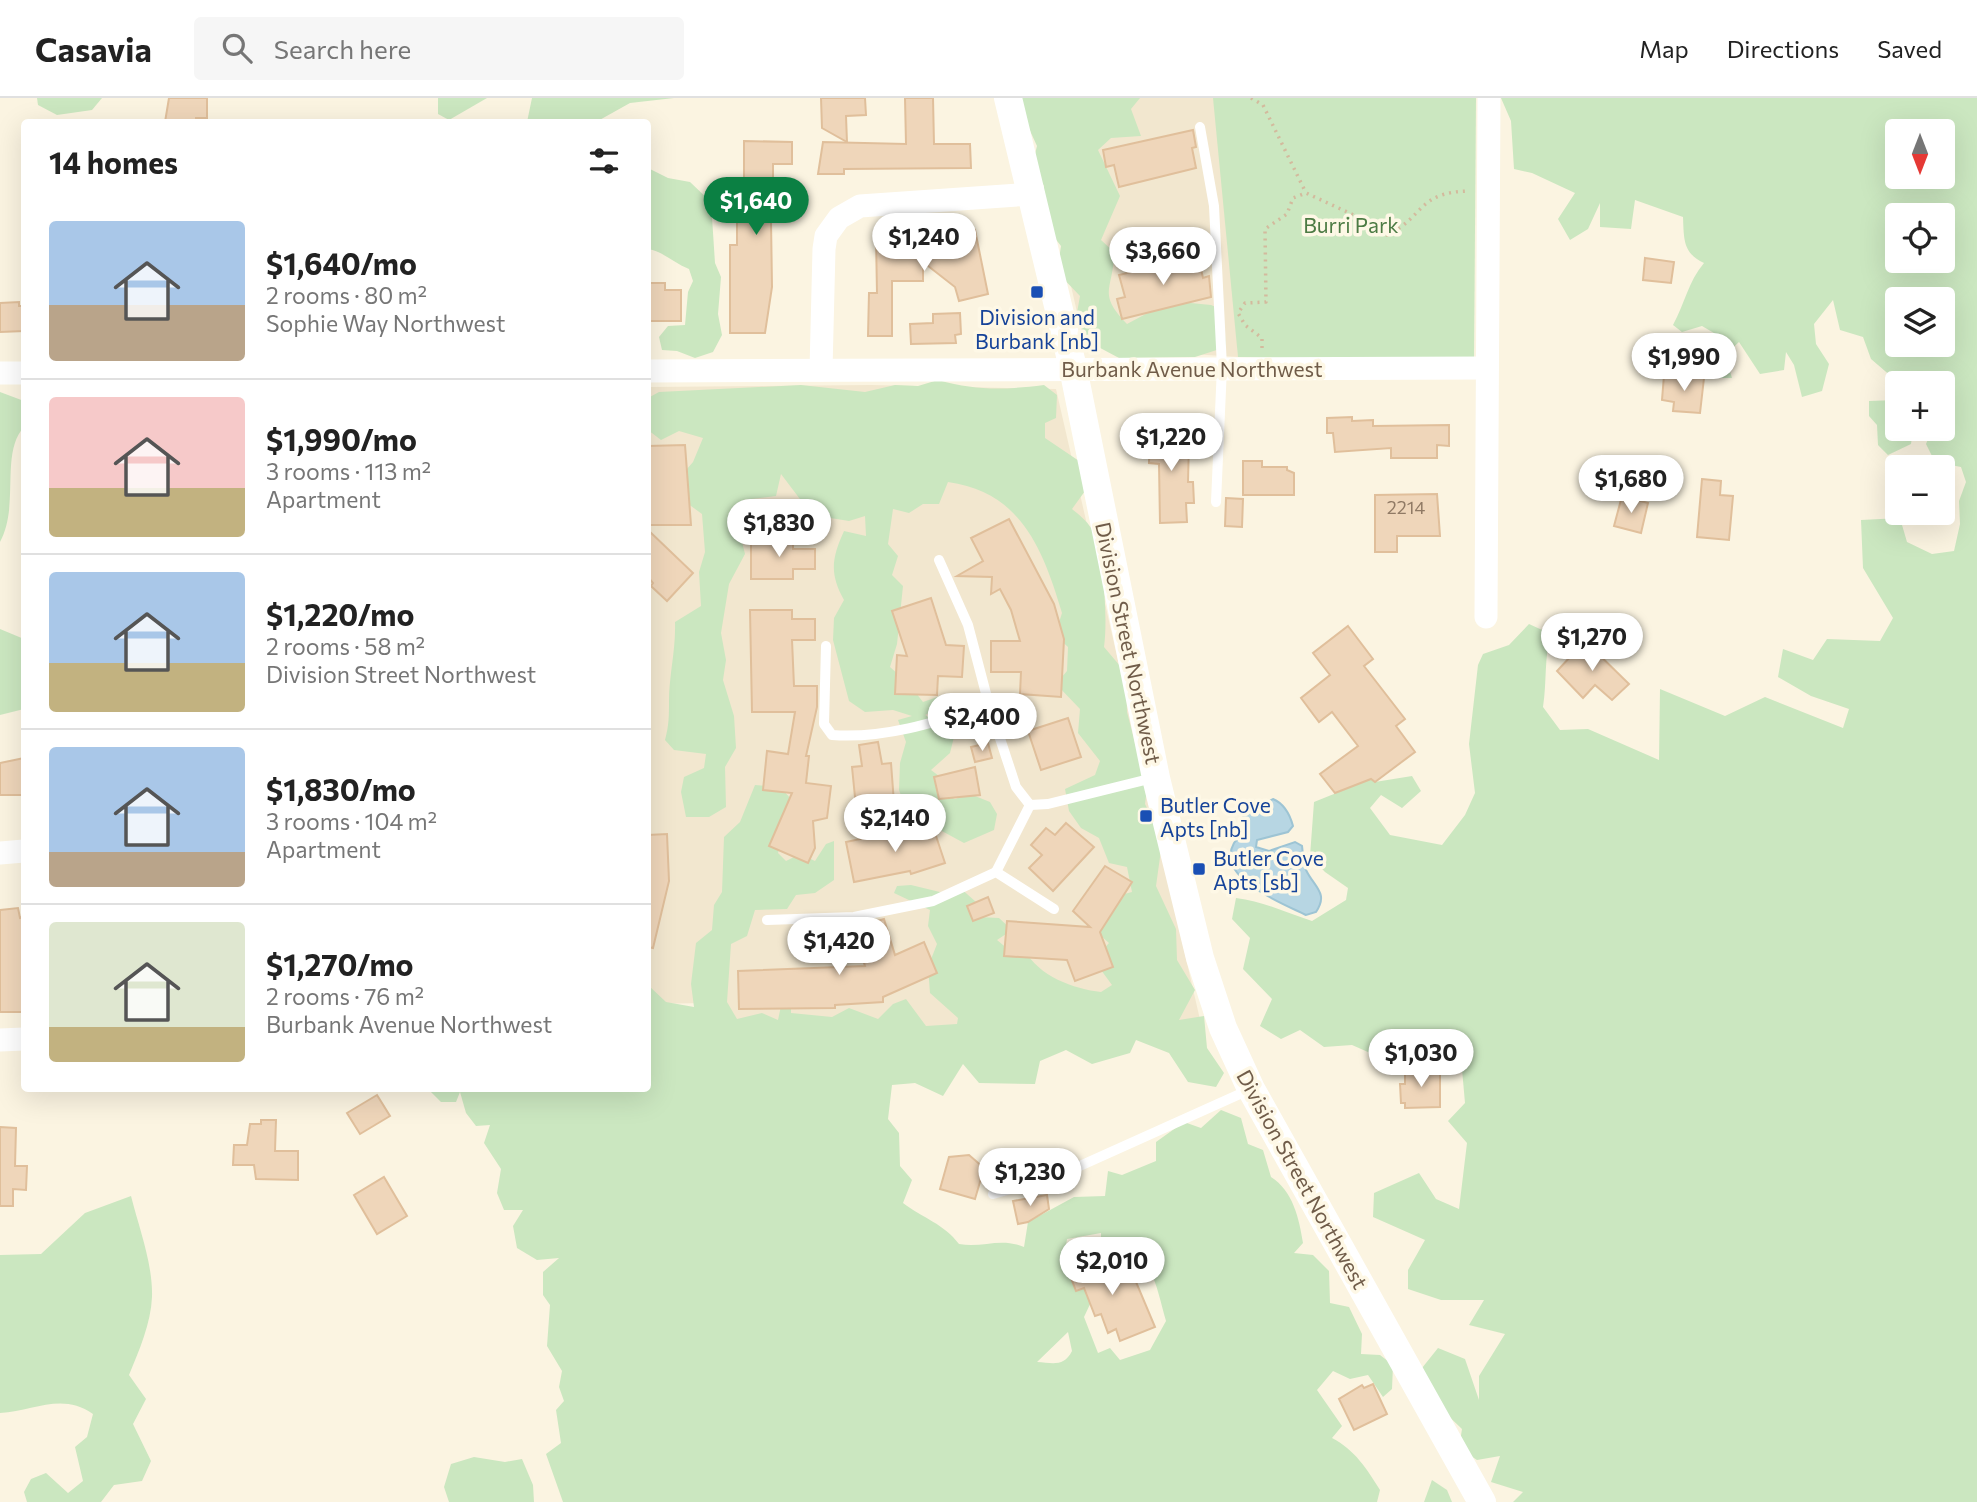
<!DOCTYPE html>
<html lang="en">
<head>
<meta charset="utf-8">
<style>
  :root { --surface:#fff; --page:#f6f6f6; --text:#222; --muted:#767676; --line:#e0e0e0; --accent:#0b8043 }
  body { margin:0; font-family:Commissioner,sans-serif; background:var(--page); color:var(--text); height:100vh; display:flex; flex-direction:column; font-size:26px; white-space:nowrap }
  * { box-sizing:border-box; margin:0 }
  p { font-size:23px; color:var(--muted) }
  .icon { flex:none; width:38px; height:38px; fill:none; stroke:currentColor; stroke-width:2; stroke-linecap:round; stroke-linejoin:round }
  .map { position:relative; flex:1; overflow:hidden }
  .drawer { position:absolute; left:21px; top:21px; width:630px; height:973px; display:flex; flex-direction:column; background:var(--surface); border-radius:7px; box-shadow:0 7px 28px #0002 }
  .drawer>* { flex:none }
  .needle { width:46px; rotate:180deg }
  .buttons { position:absolute; left:1885px; top:21px; display:grid; gap:14px }
  .buttons a { display:grid; place-items:center; width:70px; height:70px; border-radius:7px; background:var(--surface); box-shadow:0 7px 28px #0002; font-size:35px }
  .price { position:absolute; translate:-50% -60px; padding:0 16px; border-radius:24px; background:#fff; color:#222; font-size:23px; line-height:46px; filter:drop-shadow(0 2px 4px #0008) }
  .price::after { content:''; position:absolute; left:50%; top:42px; width:21px; height:16px; margin-left:-10px; background:inherit; clip-path:polygon(0 0,100% 0,50% 100%) }
  .price.selected { background:var(--accent); color:#fff }
  ul { padding:0; list-style:none }
  li { display:flex; align-items:center; gap:21px; height:175px; padding:0 28px }
  li+li { border-top:2px solid var(--line) }
  li span { display:grid; place-items:center; flex:none; width:196px; height:140px; border-radius:7px; color:#555 }
  li>.icon { margin-inline-start:auto }
  span .icon { width:84px; height:84px; fill:#fffc; stroke-width:1 }
  li b { font-size:30px }
  h2 { display:flex; justify-content:space-between; align-items:center; height:84px; padding:0 28px; font-size:30px }
  header { display:flex; align-items:center; gap:42px; box-sizing:border-box; height:98px; padding:0 35px; background:var(--surface); border-bottom:2px solid var(--line) }
  header strong { font-size:33px }
  nav { display:flex; gap:38px; margin-inline-start:auto; font-size:24px }
  .search { width:490px; height:63px; background:var(--page); display:flex; align-items:center; gap:18px; box-sizing:border-box; padding:0 24px; border-radius:7px; color:var(--muted); font-size:26px }
  .map>svg:first-child { display:block }
  .residential { fill:#f2e7cf }
  .green { fill:#cbe7c0; fill-rule:evenodd }
  .water { fill:#b7d6e3; stroke:#9dc4d4; stroke-width:2 }
  .building { fill:#efd6ba; stroke:#e0bf9b; stroke-width:2 }
  .lines { fill:none; stroke-linecap:round; stroke-linejoin:round }
  .path { stroke:#d3ba9d; stroke-width:3.5; stroke-dasharray:2 5; stroke-linecap:butt }
  .service { stroke:#fff; stroke-width:10 }
  .minor { stroke:#fff; stroke-width:23 }
  .tertiary { stroke:#fff; stroke-width:28 }
  .transit-dot { fill:#1a4fb4; stroke:#fef8e6; stroke-width:2.5 }
  .labels { text-anchor:middle; dominant-baseline:central; stroke-width:7; stroke-linejoin:round; paint-order:stroke }
  .number-label { font-size:18px; fill:#907a65 }
  .park-label { font-size:21px; fill:#4d7b44; stroke:#fef8e6 }
  .transit-label { font-size:21px; fill:#164399; stroke:#fef8e6; text-anchor:start }
  .street-label { font-size:21px; fill:#705c49; stroke:#fef8e6 }
</style>
</head>
<body>
<header>
<strong>Casavia</strong>
<div class="search"><svg class="icon" aria-label="search" viewBox="0 0 24 24"><circle cx="10" cy="10" r="6"/><path d="M15 15l6 6"/></svg>Search here</div>
<nav><a>Map</a><a>Directions</a><a>Saved</a></nav>
</header>
<div class="map">
<svg width="1977" height="1404" viewBox="0 0 1977 1404">
  <rect width="100%" height="100%" fill="#fbf4e1"/>
  <g class="residential">
    <path d="M1028 0H1214L1234 159 1238 259 1085 249Z"/>
    <path d="M871 287 1056 291 1201 926 706 936V905L648 906V289Z"/>
  </g>
  <g class="green">
    <path d="M37 0H102L92 12 57 17 38 7Z"/>
    <path d="M438 0H487L449 22 438 16Z"/>
    <path d="M532 0H674L630 5 596 24H527Z"/>
    <path d="M1015 0H1140L1131 11 1141 38 1111 40 1098 52 1120 98 1101 142 1114 154C1114 192 1096 194 1127 226L1170 203 1211 207 1223 212 1226 249 1195 259 1119 260 1089 244 1076 220 1080 198 1057 174 1061 148 1040 121 1044 88 1032 68 1037 48Z"/>
    <path d="M1213 0H1476L1474 264 1238 259Z"/>
    <path d="M1501 0H1977V1404H1513L1523 1394 1491 1384 1500 1358 1477 1362 1459 1350 1462 1331 1438 1308 1418 1275 1438 1250 1465 1261 1479 1302V1278L1505 1236 1469 1227 1484 1202H1441L1408 1191V1172L1425 1142 1373 1119 1374 1095 1419 1075 1436 1101 1459 1111 1467 1045 1448 1023 1465 1005 1461 960 1436 938 1396 940 1377 958 1352 947 1324 949 1300 932 1281 941 1260 928 1272 901 1243 871 1250 840 1232 821 1236 800C1263 803 1286 815 1312 823L1346 802 1348 790 1325 774 1310 758 1314 704 1371 681 1375 684 1412 678 1421 693 1402 710 1381 697 1370 710 1390 737 1442 747 1465 717 1475 695 1469 646 1478 567 1483 556 1509 547 1529 526 1551 536C1544 558 1547 584 1543 609L1560 632 1588 631 1659 662 1660 591 1725 618 1765 599 1843 630 1849 611 1811 598 1778 579 1783 551 1813 562 1827 541 1880 543 1893 520 1863 470 1861 422 1900 420 1907 444 1932 456 1954 453 1960 426 1959 403 1966 384 1961 369 1935 364 1926 346 1932 331H1942V285H1899L1871 261 1863 239 1840 232 1833 202 1814 226 1816 246 1829 266 1822 293 1802 299 1794 267 1786 254 1784 272 1760 276 1739 244 1725 257 1732 280H1717L1702 255 1714 235 1702 228 1682 234 1673 227C1685 205 1688 184 1704 165 1683 155 1684 142 1683 119L1635 102 1631 131 1600 129V105L1588 131 1570 142 1558 121 1575 95 1532 75 1514 71 1511 23ZM1897 33H1942V79H1897ZM1897 117H1942V163H1897ZM1897 201H1942V247H1897Z"/>
    <path d="M648 70 668 80 690 84 711 104 715 165 721 179 718 216 722 237 713 254 695 260 677 253 662 252 659 239 668 228 685 227 688 194 693 183 689 171C674 165 662 153 648 151Z"/>
    <path d="M938 282C978 293 1003 292 1044 287L1057 297 1056 320 1045 325V340L1085 367V393L1072 411C1078 416 1087 423 1091 430 1104 456 1108 520 1104 549L1126 575 1127 614 1147 691 1145 706 1159 734 1161 752 1156 788 1176 831 1177 862 1195 892 1179 922 1204 918 1207 950 1224 975 1216 989 1188 984 1169 955 1136 942 1130 955 1092 966 1066 952 1040 963 1035 986 979 985 963 966 943 998 915 985 892 987 888 1021 899 1035 900 1068 912 1082 903 1105C923 1120 944 1126 959 1146 984 1150 1000 1139 1024 1149L1028 1124 1074 1099 1105 1098 1108 1073 1122 1077 1156 1063V1044L1184 1024 1201 1030 1221 1012 1241 1020 1248 1046 1263 1052 1271 1079C1293 1093 1299 1120 1303 1145L1294 1155 1313 1157 1329 1173 1330 1205 1349 1209 1362 1236 1361 1256 1380 1257 1393 1267 1392 1291 1383 1299 1368 1277 1350 1281 1333 1273 1317 1292 1342 1328 1332 1340C1355 1352 1367 1371 1380 1392L1377 1404H563L546 1356 561 1345 556 1312 564 1303 559 1289 562 1273 547 1248 550 1207 543 1197V1174L559 1160 537 1162 517 1150 513 1128 523 1112H504L497 1095 501 1071 484 1045 490 1027 476 1028 466 1015 460 994 456 1004H441L428 991 648 990V887L666 904 694 909 691 886 696 845 712 832 714 807 722 794 724 739 740 724 755 687 780 689 792 702 778 755 786 763 800 756 815 763 826 746 834 743V782L815 795 796 797 787 811 755 812 747 838 731 846 727 904 737 921 762 915 778 922 784 894H791V915L832 919 849 910 878 921 893 906 906 901 926 928 957 926 958 920 930 895 928 869 937 846 928 828 930 812 894 795 897 788 911 787 944 795 958 788 976 804 978 819 999 820 1012 832 997 842 1009 852H1025C1038 878 1074 891 1101 894L1112 887 1101 872 1097 858 1109 845 1092 830 1113 799 1132 794 1127 769 1109 765 1099 740 1081 730 1069 713 1065 691 1095 677 1100 663 1078 635 1080 611 1056 586 1067 573 1068 549 1055 537 1062 515C1043 451 1021 394 948 384L939 406H923L909 415 893 411 888 446 898 458 892 477 903 488 897 546 890 569 909 586 923 604 946 596 945 606 925 617 955 635 950 655 931 672 951 687 948 698 955 701 970 696 990 704 997 716 994 732 964 745 940 732 931 712 918 717 906 711 899 692 900 665 906 644 898 622 912 618 893 612 865 614 849 603 833 542 834 520 844 502C829 475 832 460 844 433L866 438 865 418 849 423 812 417 781 376 776 398 743 402 749 428 740 436 745 456 729 486 721 535 726 562 723 582 734 618 736 650 725 669 726 709 709 719H686L681 694 684 679 704 670 706 656 674 652 665 642C669 627 669 618 669 603 669 577 676 551 675 524L701 508 699 474 705 454 702 416 680 400V379L693 364 703 340 679 333 661 342 648 332V300L659 294 801 287 865 294 895 287 918 288ZM1101 1135V1155L1135 1151C1155 1172 1158 1195 1166 1223L1150 1252 1120 1262 1110 1250 1098 1255 1084 1219 1092 1202 1082 1173 1064 1161 1067 1141ZM1068 1234 1072 1253C1064 1269 1053 1265 1037 1264Z"/>
    <path d="M0 294 24 303V329C0 355 20 407 0 444Z"/>
    <path d="M1897 302V331H1913L1911 346 1888 357 1878 347 1877 327 1869 318V303Z"/>
    <path d="M0 531 24 541V611L0 617Z"/>
    <path d="M131 1098C139 1130 153 1166 152 1199 151 1225 139 1253 129 1277L146 1301 133 1326 151 1363 142 1383 114 1387 101 1404H27L24 1394 31 1381 46 1375 68 1395 83 1383 75 1349 87 1339 93 1316C62 1294 34 1313 0 1315V1157L41 1156 85 1115Z"/>
    <path d="M474 1359 505 1364 522 1361 533 1387 534 1404H449L444 1389 451 1366Z"/>
    <path d="M1432 1382 1447 1392 1452 1404H1424Z"/>
  </g>
  <path class="water" d="M1273 701C1285 706 1290 717 1293 728L1288 734 1257 742 1256 749 1269 753 1295 744 1302 748C1303 755 1303 765 1306 772 1314 789 1329 795 1316 814L1306 817C1284 806 1214 780 1234 745 1237 741 1243 737 1246 733L1242 724 1244 716Z"/>
  <g class="building">
    <path d="M169 0H207V20H196V24H165Z"/>
    <path d="M821 0H865L866 17 846 18 847 44 822 30Z"/>
    <path d="M905 0H933L934 46H970L971 70 844 71V76H818L823 44 906 46Z"/>
    <path d="M1193 32 1196 49 1192 50 1196 70 1119 89 1114 67 1106 69 1103 52Z"/>
    <path d="M744 43 792 44V66H773V97H786L787 118H774L771 122 772 189 765 235H730V147H737V97H744Z"/>
    <path d="M975 132 988 196 959 203 955 189 923 164V183H892V238H868L869 195H877L876 140 898 139V150L945 149 942 140Z"/>
    <path d="M1198 158 1203 180 1209 178 1211 199 1122 221 1117 201 1125 199 1119 177Z"/>
    <path d="M1645 160 1674 164 1671 185 1643 182Z"/>
    <path d="M648 185H665V192H681V223H648Z"/>
    <path d="M19 204V208H24V233L0 234V205Z"/>
    <path d="M960 215 961 236 955 237 956 245 911 246 910 226 933 225V216Z"/>
    <path d="M1664 277 1704 280 1700 315 1673 313 1674 304 1662 302Z"/>
    <path d="M1352 319V323L1373 322V328L1449 327V348L1437 347V360H1391V350L1335 354 1333 335H1327V320Z"/>
    <path d="M1150 327H1176V344H1189L1188 384H1193L1194 405H1186L1187 424 1160 425 1159 366 1149 365Z"/>
    <path d="M685 347 691 427H649L648 348Z"/>
    <path d="M1243 363H1262V369H1287V372L1294 375V397H1243Z"/>
    <path d="M1702 381 1721 383 1720 397 1733 398 1729 442 1697 439Z"/>
    <path d="M1437 396 1440 438H1397V454H1375V397Z"/>
    <path d="M1622 398 1648 405 1641 435 1614 428Z"/>
    <path d="M1226 400 1243 401 1242 429 1225 428Z"/>
    <path d="M1009 421 1054 506 1064 541 1061 599 1020 596 1021 574H991V543H1020L1011 512 1000 491 991 496 992 479 957 478 983 463 971 440Z"/>
    <path d="M648 432 693 475 667 503 651 488 653 485 648 479Z"/>
    <path d="M793 441V451H815V471H793V481H751V442Z"/>
    <path d="M931 500 946 547 964 548 962 579 938 578 937 597 895 596 897 557 907 558 892 513Z"/>
    <path d="M750 512H792V521H815V542H792L794 588H817V609L806 658H809L806 685 831 688 827 720 813 723 815 750 808 765 769 748 792 695 763 692 767 653 788 656 795 614H752Z"/>
    <path d="M1348 528 1373 561 1364 568 1405 621 1396 628 1415 654 1375 684 1371 681 1335 695 1320 676 1358 648 1332 614 1319 624 1301 600 1330 577 1313 555Z"/>
    <path d="M1585 543 1629 586 1612 602 1595 587 1583 600 1557 573Z"/>
    <path d="M1023 614 1028 629 1013 634 1007 619Z"/>
    <path d="M1068 620 1081 659 1041 672 1028 633Z"/>
    <path d="M878 644 882 666 891 665 894 705 856 709 852 669 862 668 859 647Z"/>
    <path d="M988 645 992 660 975 664 971 649Z"/>
    <path d="M24 660V697H0V665Z"/>
    <path d="M975 669 980 697 939 701 934 679Z"/>
    <path d="M1066 725 1094 749 1053 793 1029 770 1042 757 1031 747 1046 730 1055 737Z"/>
    <path d="M932 726 945 765 911 776 910 773 854 784 846 744 888 735V739Z"/>
    <path d="M667 736 669 783 653 850 648 849V737Z"/>
    <path d="M1105 768 1132 784 1100 834 1113 869 1075 883 1067 862 1004 858 1007 823 1090 829 1073 813Z"/>
    <path d="M988 799 994 815 973 823 967 808Z"/>
    <path d="M18 810 20 820 24 819V914H0V812Z"/>
    <path d="M884 821 895 857 924 844 937 875 883 899V904L835 907V910L739 911 738 873 865 868 853 830Z"/>
    <path d="M821 828 822 842 805 844 804 829Z"/>
    <path d="M1440 972V1009L1405 1010V1005H1401L1400 986H1405V973Z"/>
    <path d="M377 997 390 1018 360 1036 347 1015Z"/>
    <path d="M261 1022H276L275 1053H298V1082L256 1081 254 1067H233L234 1047H247L250 1026H261Z"/>
    <path d="M0 1029 16 1030 15 1068H27L26 1092 13 1091V1108H0Z"/>
    <path d="M969 1057 984 1070 975 1101 940 1091 949 1059Z"/>
    <path d="M384 1079 407 1118 377 1136 354 1097Z"/>
    <path d="M1047 1097 1049 1111 1028 1124 1018 1126 1013 1103Z"/>
    <path d="M1096 1155 1107 1182 1131 1172 1155 1229 1120 1243 1116 1231 1108 1235 1101 1216 1095 1218 1084 1190 1076 1193 1066 1167Z"/>
    <path d="M1373 1286 1387 1316 1354 1332 1339 1301 1362 1287 1364 1290Z"/>
  </g>
  <g class="lines">
    <g class="path">
      <path d="M1251 0 1263 7 1306 95"/>
      <path d="M1262 250V240L1245 227 1238 215 1245 205 1266 204 1265 131 1287 116 1293 100 1306 95 1358 119 1373 134 1387 137C1425 119 1417 94 1469 93"/>
    </g>
    <g class="service">
      <path d="M1200 29 1214 108 1222 269 1216 404"/>
      <path d="M939 462 968 527 989 607 1016 689 1030 707 1048 706 1153 680"/>
      <path d="M826 548 824 626 832 637C886 641 939 623 989 607"/>
      <path d="M996 774 1030 707"/>
      <path d="M767 822 854 819 933 803 996 774 1054 811"/>
      <path d="M993 1096 1062 1076 1251 991"/>
    </g>
    <g class="minor">
      <path d="M821 272 824 151 826 138 839 120 860 108 1031 96"/>
      <path d="M648 273 1487 270"/>
      <path d="M0 275H24"/>
      <path d="M1486 519 1489 0"/>
      <path d="M0 755 24 753"/>
      <path d="M0 942 24 941"/>
    </g>
    <path class="tertiary" d="M1008 0 1073 270 1156 680 1200 860 1223 930 1251 991 1482 1404"/>
  </g>
  <g class="transit-dot">
    <rect x="1030" y="187" width="14" height="14" rx="3.5"/>
    <rect x="1139" y="711" width="14" height="14" rx="3.5"/>
    <rect x="1192" y="764" width="14" height="14" rx="3.5"/>
  </g>
  <g class="labels">
    <g class="number-label">
      <text x="1406" y="409">2214</text>
    </g>
    <g class="park-label">
      <text x="1351" y="126">Burri Park</text>
    </g>
    <g class="transit-label">
      <text x="1037" y="218" text-anchor="middle">Division and<tspan x="1037" dy="24">Burbank [nb]</tspan></text>
      <text x="1160" y="706">Butler Cove<tspan x="1160" dy="24">Apts [nb]</tspan></text>
      <text x="1213" y="759">Butler Cove<tspan x="1213" dy="24">Apts [sb]</tspan></text>
    </g>
    <g class="street-label">
      <text x="1192" y="270">Burbank Avenue Northwest</text>
      <text transform="translate(1129 545) rotate(78)">Division Street Northwest</text>
      <text transform="translate(1303 1081) rotate(61)">Division Street Northwest</text>
    </g>
  </g>
</svg>
<div class="buttons">
<a><svg class="needle" viewBox="-14 -14 28 28"><path d="M0-13l5 13h-10z" fill="#e53935"/><path d="M0 13l5-13h-10z" fill="#767676"/></svg></a>
<a><svg class="icon" aria-label="locate" viewBox="0 0 24 24"><circle cx="12" cy="12" r="6"/><path d="M12 2v4M12 18v4M2 12h4M18 12h4"/></svg></a>
<a><svg class="icon" aria-label="layers" viewBox="0 0 24 24"><path d="M12 4l9 5-9 5-9-5zM3 14l9 5 9-5"/></svg></a>
<a>+</a>
<a>−</a>
</div>
<b class="price selected" style="left:756px;top:139px">$1,640</b>
<b class="price" style="left:924px;top:175px">$1,240</b>
<b class="price" style="left:1163px;top:189px">$3,660</b>
<b class="price" style="left:1684px;top:295px">$1,990</b>
<b class="price" style="left:1171px;top:375px">$1,220</b>
<b class="price" style="left:1631px;top:417px">$1,680</b>
<b class="price" style="left:779px;top:461px">$1,830</b>
<b class="price" style="left:1592px;top:575px">$1,270</b>
<b class="price" style="left:982px;top:655px">$2,400</b>
<b class="price" style="left:895px;top:756px">$2,140</b>
<b class="price" style="left:839px;top:879px">$1,420</b>
<b class="price" style="left:1421px;top:991px">$1,030</b>
<b class="price" style="left:1030px;top:1110px">$1,230</b>
<b class="price" style="left:1112px;top:1199px">$2,010</b>
<section class="drawer">
<h2>14 homes<svg class="icon" aria-label="filters" viewBox="0 0 24 24"><path d="M4 7h16M4 17h16"/><circle cx="9" cy="7" r="2"/><circle cx="15" cy="17" r="2"/></svg></h2>
<ul>
<li><span style="background:linear-gradient(#a9c7e8 60%,#b9a48a 0)"><svg class="icon" aria-label="home" viewBox="0 0 24 24"><path d="M3 11l9-7 9 7M6 9v11h12V9"/></svg></span><div><b>$1,640/mo</b><p>2 rooms · 80 m²</p><p>Sophie Way Northwest</p></div></li>
<li><span style="background:linear-gradient(#f6c9c9 65%,#c2b280 0)"><svg class="icon" aria-label="home" viewBox="0 0 24 24"><path d="M3 11l9-7 9 7M6 9v11h12V9"/></svg></span><div><b>$1,990/mo</b><p>3 rooms · 113 m²</p><p>Apartment</p></div></li>
<li><span style="background:linear-gradient(#a9c7e8 65%,#c2b280 0)"><svg class="icon" aria-label="home" viewBox="0 0 24 24"><path d="M3 11l9-7 9 7M6 9v11h12V9"/></svg></span><div><b>$1,220/mo</b><p>2 rooms · 58 m²</p><p>Division Street Northwest</p></div></li>
<li><span style="background:linear-gradient(#a9c7e8 75%,#b9a48a 0)"><svg class="icon" aria-label="home" viewBox="0 0 24 24"><path d="M3 11l9-7 9 7M6 9v11h12V9"/></svg></span><div><b>$1,830/mo</b><p>3 rooms · 104 m²</p><p>Apartment</p></div></li>
<li><span style="background:linear-gradient(#dfe7d0 75%,#c2b280 0)"><svg class="icon" aria-label="home" viewBox="0 0 24 24"><path d="M3 11l9-7 9 7M6 9v11h12V9"/></svg></span><div><b>$1,270/mo</b><p>2 rooms · 76 m²</p><p>Burbank Avenue Northwest</p></div></li>
</ul>
</section>
</div>
</body>
</html>
